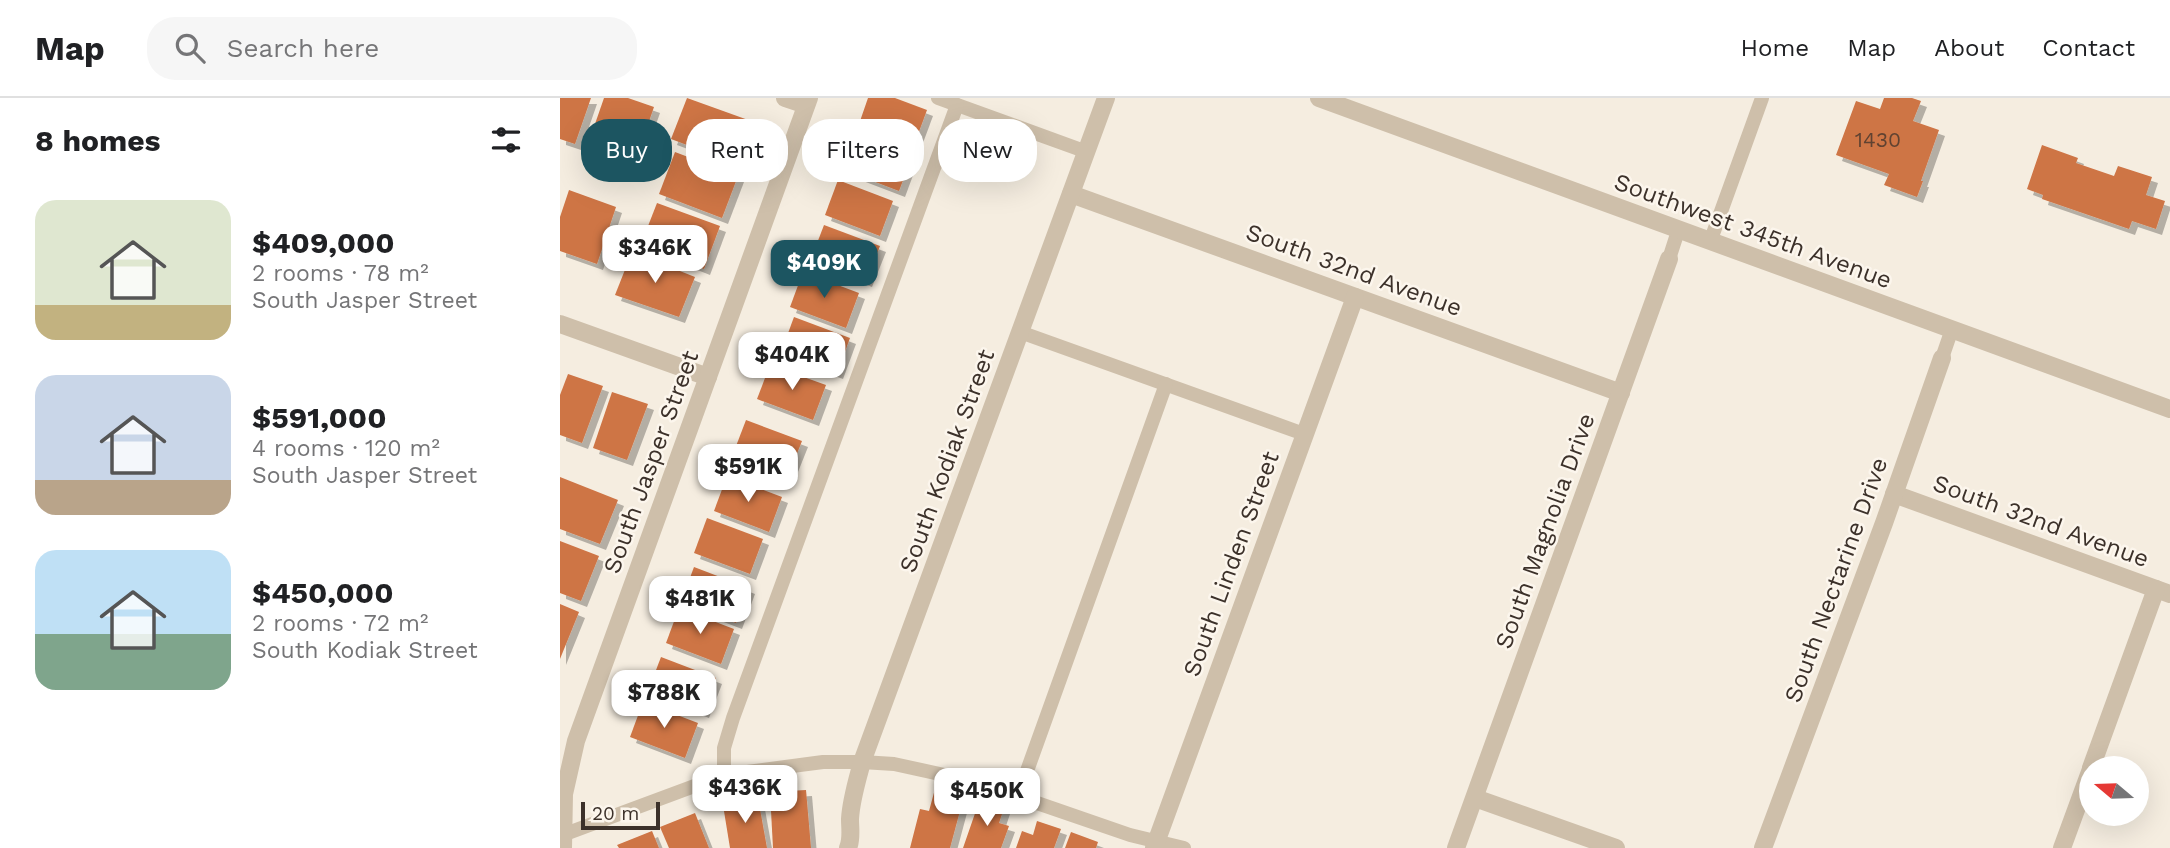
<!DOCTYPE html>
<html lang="en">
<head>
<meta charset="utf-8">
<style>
  :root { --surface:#fff; --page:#f6f6f6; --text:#202124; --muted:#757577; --line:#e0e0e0; --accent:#1c5561 }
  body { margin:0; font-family:"Work Sans",sans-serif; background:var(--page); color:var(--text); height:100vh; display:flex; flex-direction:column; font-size:26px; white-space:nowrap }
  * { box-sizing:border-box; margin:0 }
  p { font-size:23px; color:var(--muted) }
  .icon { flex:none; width:38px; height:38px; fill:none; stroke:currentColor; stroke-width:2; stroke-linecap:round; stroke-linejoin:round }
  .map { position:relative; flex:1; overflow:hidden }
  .side { display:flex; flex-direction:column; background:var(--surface); width:560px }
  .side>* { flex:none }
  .guide { position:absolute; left:21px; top:21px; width:665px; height:63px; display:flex; gap:14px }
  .needle { width:46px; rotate:289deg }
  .buttons { position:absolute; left:1519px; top:658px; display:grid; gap:14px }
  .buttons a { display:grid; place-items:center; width:70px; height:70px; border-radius:50%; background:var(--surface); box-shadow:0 7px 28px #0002; font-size:35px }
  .scale { position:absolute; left:21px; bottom:18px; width:79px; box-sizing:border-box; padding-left:7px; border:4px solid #3c312a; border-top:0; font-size:19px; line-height:24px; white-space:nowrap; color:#3c312a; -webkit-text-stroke:5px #fcf6ed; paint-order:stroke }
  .price { position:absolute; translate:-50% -60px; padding:0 16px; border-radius:14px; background:#fff; color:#222; font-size:23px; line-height:46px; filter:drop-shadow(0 2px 4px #0008) }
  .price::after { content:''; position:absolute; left:50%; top:42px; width:21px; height:16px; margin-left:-10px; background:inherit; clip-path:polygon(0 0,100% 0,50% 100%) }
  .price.active { background:var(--accent); color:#fff }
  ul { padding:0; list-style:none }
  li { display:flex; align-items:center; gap:21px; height:175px; padding:0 35px }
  li span { display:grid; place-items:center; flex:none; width:196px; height:140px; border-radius:21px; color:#555 }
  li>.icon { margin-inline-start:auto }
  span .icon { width:84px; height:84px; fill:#fffc; stroke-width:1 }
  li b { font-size:30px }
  h2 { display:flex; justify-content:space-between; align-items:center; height:84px; padding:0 35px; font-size:30px }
  .tag { padding:0 24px; border-radius:28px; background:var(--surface); box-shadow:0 7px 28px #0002; font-size:24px; line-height:63px }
  .tag.active { background:var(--accent); color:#fff }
  header { display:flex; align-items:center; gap:42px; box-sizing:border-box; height:98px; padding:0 35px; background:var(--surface); border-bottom:2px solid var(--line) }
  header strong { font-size:33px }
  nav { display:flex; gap:38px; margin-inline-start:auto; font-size:24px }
  .search { width:490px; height:63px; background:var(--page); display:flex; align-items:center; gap:18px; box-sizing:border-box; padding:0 24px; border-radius:28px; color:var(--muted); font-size:26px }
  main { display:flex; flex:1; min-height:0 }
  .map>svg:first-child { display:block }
  .building { fill:#ce7445; filter:url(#shadow) }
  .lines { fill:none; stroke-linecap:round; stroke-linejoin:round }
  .lane { stroke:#cebfaa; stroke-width:14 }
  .street { stroke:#cebfaa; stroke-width:18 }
  .labels { text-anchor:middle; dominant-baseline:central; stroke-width:5; stroke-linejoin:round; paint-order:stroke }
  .number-label { font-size:21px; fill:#604231 }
  .street-label { font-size:24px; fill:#3c312a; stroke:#fcf6ed }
</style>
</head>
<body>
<header>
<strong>Map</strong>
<div class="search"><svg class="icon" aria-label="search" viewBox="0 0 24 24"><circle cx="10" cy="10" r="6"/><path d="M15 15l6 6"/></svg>Search here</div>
<nav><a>Home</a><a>Map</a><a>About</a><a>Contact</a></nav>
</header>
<main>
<section class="side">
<h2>8 homes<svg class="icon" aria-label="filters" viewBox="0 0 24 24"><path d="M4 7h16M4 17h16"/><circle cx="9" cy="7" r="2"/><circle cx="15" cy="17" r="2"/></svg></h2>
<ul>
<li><span style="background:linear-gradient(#dfe7d0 75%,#c2b280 0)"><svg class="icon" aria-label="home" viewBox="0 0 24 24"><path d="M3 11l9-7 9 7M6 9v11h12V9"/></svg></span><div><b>$409,000</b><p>2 rooms · 78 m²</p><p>South Jasper Street</p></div></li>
<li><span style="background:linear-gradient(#c9d6e8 75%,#b9a48a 0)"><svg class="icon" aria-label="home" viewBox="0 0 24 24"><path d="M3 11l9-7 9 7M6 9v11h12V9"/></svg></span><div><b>$591,000</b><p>4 rooms · 120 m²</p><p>South Jasper Street</p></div></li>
<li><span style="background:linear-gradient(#bfe0f5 60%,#7fa58c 0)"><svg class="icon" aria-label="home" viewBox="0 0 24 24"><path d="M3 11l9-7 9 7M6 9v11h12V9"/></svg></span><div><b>$450,000</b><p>2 rooms · 72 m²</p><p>South Kodiak Street</p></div></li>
</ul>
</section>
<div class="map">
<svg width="1610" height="750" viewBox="0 0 1610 750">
  <defs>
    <filter id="shadow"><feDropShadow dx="6" dy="6" stdDeviation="0" flood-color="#0004"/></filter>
  </defs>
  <rect width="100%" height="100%" fill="#f5ede0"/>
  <g class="building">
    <path d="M0 0H31L15 46 0 41Z"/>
    <path d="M44 0H68L94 9 74 66 27 49Z"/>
    <path d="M127 0 191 23 175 65 111 41Z"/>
    <path d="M308 0H335L367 12 354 47 299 26Z"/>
    <path d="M1324 0H1352L1361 3 1353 23 1379 32 1361 83H1363L1357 99 1324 87 1329 76 1276 57 1296 3 1320 11Z"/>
    <path d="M297 37 352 58 339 93 284 72Z"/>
    <path d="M1482 47 1518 60 1516 65 1554 78 1558 68 1592 79 1586 97 1605 103 1596 131 1572 123 1569 131 1482 101 1483 97 1467 91Z"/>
    <path d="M115 54 178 78 162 120 99 96Z"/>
    <path d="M278 82 333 103 320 138 265 117Z"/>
    <path d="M9 92 56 109 37 166 0 153V119Z"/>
    <path d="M97 105 160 128 144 171 81 146Z"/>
    <path d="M264 127 320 148 306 183 251 161Z"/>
    <path d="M72 154 135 179 119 219 55 197Z"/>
    <path d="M243 174 299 195 286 230 230 209Z"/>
    <path d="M234 219 290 240 277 275 221 254Z"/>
    <path d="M210 267 266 287 253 322 197 301Z"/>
    <path d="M8 276 43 288 22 345 0 337V297Z"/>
    <path d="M52 294 88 306 67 362 33 350Z"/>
    <path d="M186 322 242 343 228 378 173 356Z"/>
    <path d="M167 378 222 399 209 434 154 413Z"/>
    <path d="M0 379 58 402 40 446 0 431Z"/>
    <path d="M147 420 203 441 190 476 134 455Z"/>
    <path d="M0 443 39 458 21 503 0 495Z"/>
    <path d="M134 469 189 490 176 525 121 504Z"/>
    <path d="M0 506 19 514 0 561Z"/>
    <path d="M119 510 174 531 161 566 106 545Z"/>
    <path d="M101 559 156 580 143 614 88 593Z"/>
    <path d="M83 604 138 625 125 660 70 639Z"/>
    <path d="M375 691 404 698 390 750H350L360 711 369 713Z"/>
    <path d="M246 692 251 750H213L210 694Z"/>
    <path d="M198 700 207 750H170L163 707Z"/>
    <path d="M420 701 444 710 439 725 449 728 441 750H403Z"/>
    <path d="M135 715 149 750H109L100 729Z"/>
    <path d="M477 723 501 731 494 750H456L462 733 473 737Z"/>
    <path d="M92 733 99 750H59L57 747Z"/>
    <path d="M511 734 538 744 536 750H505Z"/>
  </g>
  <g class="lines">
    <g class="lane">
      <path d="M378 0 527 54"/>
      <path d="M1150 144 1202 0"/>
      <path d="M1109 161 1118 133"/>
      <path d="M460 234 744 336"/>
      <path d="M1382 260 1392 231"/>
      <path d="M164 677V650L173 620 397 7"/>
      <path d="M458 698 606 286"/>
      <path d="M0 738 164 677 263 664H302L334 666 416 684 570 737 624 750"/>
    </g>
    <g class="street">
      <path d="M225 0 246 7"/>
      <path d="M759 0 1610 311"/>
      <path d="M511 96 1061 295"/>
      <path d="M0 226 148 279"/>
      <path d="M1334 396 1610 496"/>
      <path d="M1531 670 1596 491"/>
      <path d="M915 700 1056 750"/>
      <path d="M3 750 4 696 16 643 249 0"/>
      <path d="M288 750C292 741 290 731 290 721 291 702 297 683 302 664L546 0"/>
      <path d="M594 750 795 199"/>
      <path d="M896 750 1109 161"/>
      <path d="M1203 750 1324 425 1382 260"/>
      <path d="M1502 750 1531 671"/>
    </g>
  </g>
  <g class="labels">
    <g class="number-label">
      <text x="1318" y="41">1430</text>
    </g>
    <g class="street-label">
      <text transform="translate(1193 133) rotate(20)">Southwest 345th Avenue</text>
      <text transform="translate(794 172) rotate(20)">South 32nd Avenue</text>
      <text transform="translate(387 363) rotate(-70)">South Kodiak Street</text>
      <text transform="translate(91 364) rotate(-70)">South Jasper Street</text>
      <text transform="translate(1481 423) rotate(20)">South 32nd Avenue</text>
      <text transform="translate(985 433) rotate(-70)">South Magnolia Drive</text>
      <text transform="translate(671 466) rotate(-70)">South Linden Street</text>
      <text transform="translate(1276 482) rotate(-70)">South Nectarine Drive</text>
    </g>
  </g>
</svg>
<div class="buttons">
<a><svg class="needle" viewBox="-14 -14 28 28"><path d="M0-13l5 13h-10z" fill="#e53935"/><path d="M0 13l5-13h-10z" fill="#757577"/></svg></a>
</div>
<div class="scale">20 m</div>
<b class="price" style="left:95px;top:187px">$346K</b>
<b class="price active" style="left:264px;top:202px">$409K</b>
<b class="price" style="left:232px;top:294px">$404K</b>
<b class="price" style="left:188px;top:406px">$591K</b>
<b class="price" style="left:140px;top:538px">$481K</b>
<b class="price" style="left:104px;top:632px">$788K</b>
<b class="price" style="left:185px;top:727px">$436K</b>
<b class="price" style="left:427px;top:730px">$450K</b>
<div class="guide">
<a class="tag active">Buy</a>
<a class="tag">Rent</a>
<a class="tag">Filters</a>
<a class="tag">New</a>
</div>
</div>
</main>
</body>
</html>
